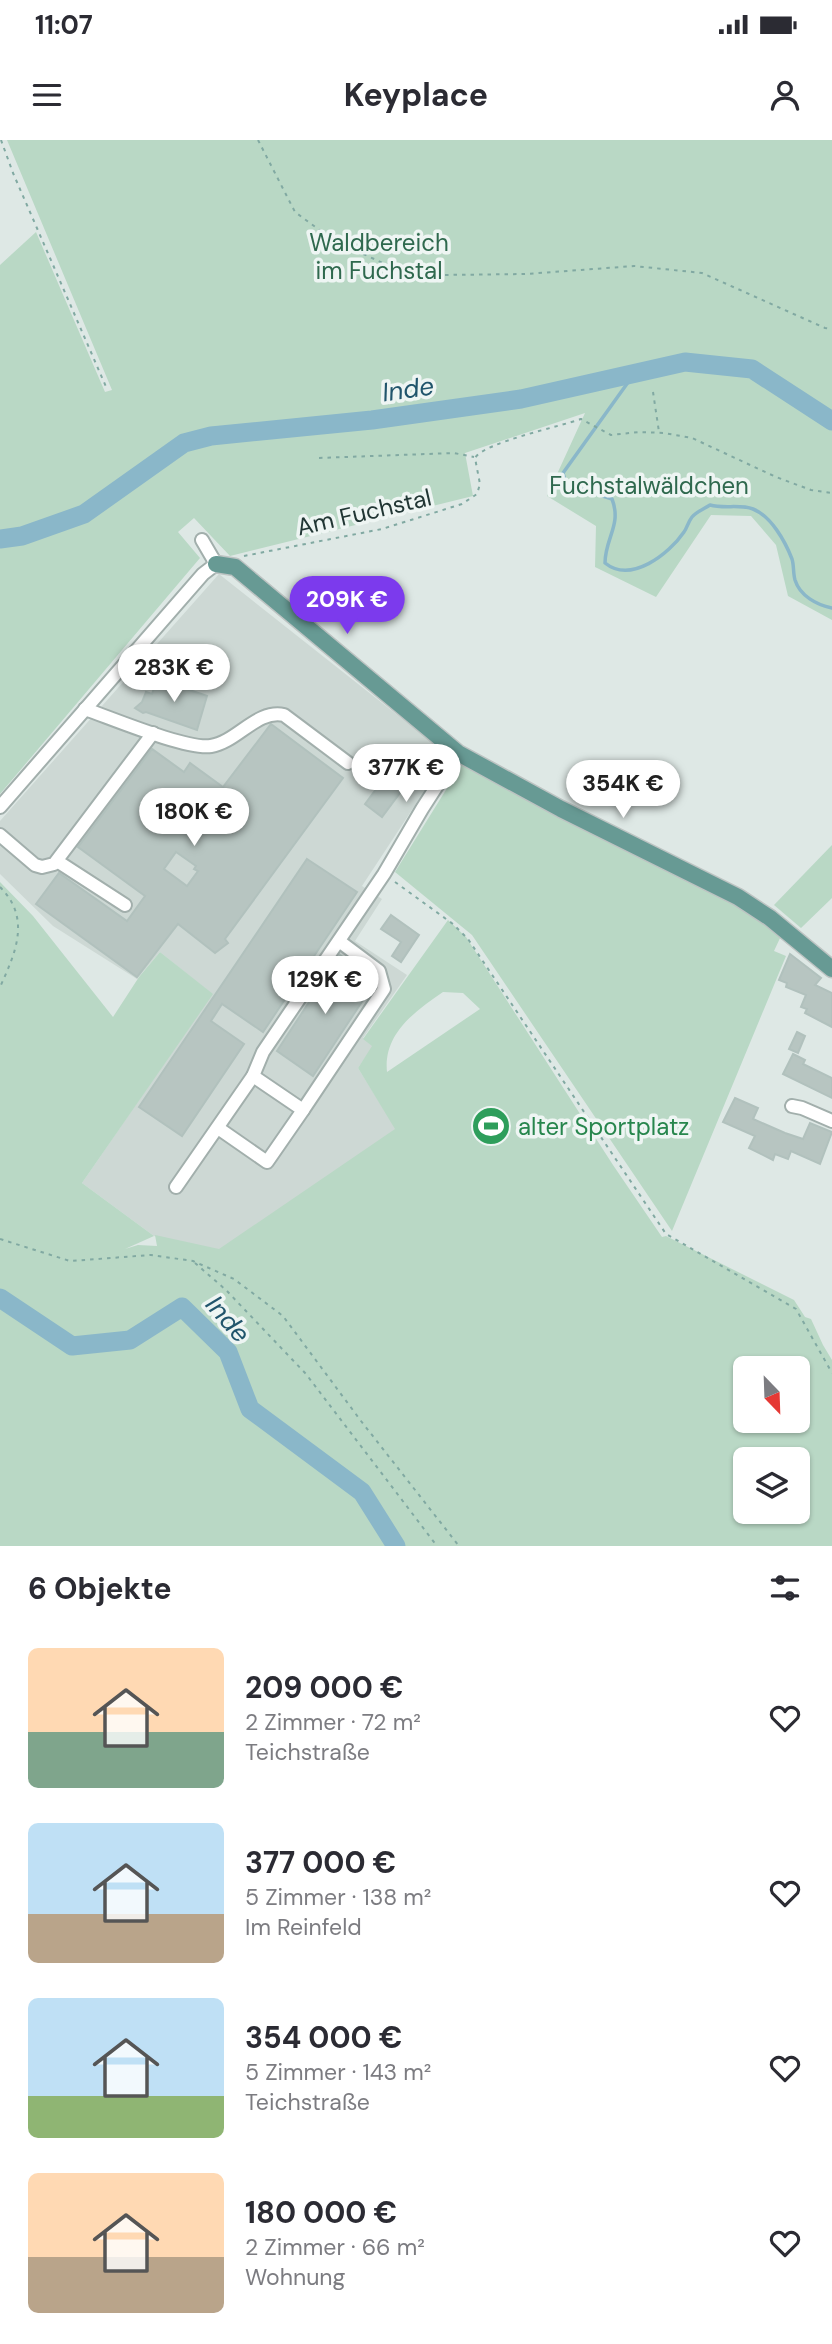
<!DOCTYPE html>
<html lang="de">
<head>
<meta charset="utf-8">
<style>
  :root { --surface:#fff; --page:#f7f7f7; --text:#2b2b33; --muted:#7c7c81; --accent:#7c3aed }
  body { margin:0; font-family:"DM Sans",sans-serif; background:var(--page); color:var(--text); height:100vh; display:flex; flex-direction:column; font-size:26px; white-space:nowrap }
  * { box-sizing:border-box; margin:0 }
  p { font-size:23px; color:var(--muted) }
  .icon { flex:none; width:38px; height:38px; fill:none; stroke:currentColor; stroke-width:2; stroke-linecap:round; stroke-linejoin:round }
  .map { position:relative; height:1406px; overflow:hidden }
  .sheet { display:flex; flex-direction:column; background:var(--surface); flex:1 }
  .sheet>* { flex:none }
  .needle { width:46px; rotate:157deg }
  .controls { position:absolute; left:733px; top:1216px; display:grid; gap:14px }
  .controls a { display:grid; place-items:center; width:77px; height:77px; border-radius:10px; background:var(--surface); box-shadow:0 2px 5px #0004; font-size:35px }
  .price { position:absolute; translate:-50% -60px; padding:0 16px; border-radius:24px; background:#fff; color:#222; font-size:23px; line-height:46px; filter:drop-shadow(0 2px 4px #0008) }
  .price::after { content:''; position:absolute; left:50%; top:42px; width:21px; height:16px; margin-left:-10px; background:inherit; clip-path:polygon(0 0,100% 0,50% 100%) }
  .price.current { background:var(--accent); color:#fff }
  ul { padding:0; list-style:none }
  li { display:flex; align-items:center; gap:21px; height:175px; padding:0 28px }
  li span { display:grid; place-items:center; flex:none; width:196px; height:140px; border-radius:10px; color:#555 }
  li>.icon { margin-inline-start:auto }
  span .icon { width:84px; height:84px; fill:#fffc; stroke-width:1 }
  li b { font-size:30px }
  h2 { display:flex; justify-content:space-between; align-items:center; height:84px; padding:0 28px; font-size:30px }
  .status { display:flex; justify-content:space-between; align-items:center; height:49px; padding:0 35px; background:var(--surface); direction:ltr }
  .status svg { height:19px; fill:currentColor }
  header { display:flex; justify-content:space-between; align-items:center; height:91px; padding:0 28px; background:var(--surface); font-size:32px; font-weight:700 }
  .map>svg:first-child { display:block }
  .built { fill:#cdd8d4 }
  .green { fill:#b9d8c5; fill-rule:evenodd }
  .lines { fill:none; stroke-linecap:round; stroke-linejoin:round }
  .stream { stroke:#8ab7c9; stroke-width:3.5 }
  .river { stroke:#8ab7c9; stroke-width:19 }
  .building { fill:#b7c5c1; stroke:#b1c1bd; stroke-width:2; fill-rule:evenodd }
  .minor-casing { stroke:#a2afac; stroke-width:16 }
  .major-casing { stroke:#bcc3c2; stroke-width:19 }
  .path { stroke:#81a9a2; stroke-width:2; stroke-dasharray:3.5 5; stroke-linecap:butt }
  .minor { stroke:#fff; stroke-width:12 }
  .major { stroke:#679a94; stroke-width:16 }
  .labels { text-anchor:middle; dominant-baseline:central; stroke-width:7; stroke-linejoin:round; paint-order:stroke }
  .park-label { font-size:24px; fill:#2f694e; stroke:#eef5f3 }
  .street-label { font-size:24px; fill:#213634; stroke:#eef5f3 }
  .leisure-label { font-size:24px; fill:#27864d; stroke:#eef5f3; text-anchor:start }
  .water-label { font-size:26px; font-style:italic; fill:#21556c; stroke:#eef5f3 }
</style>
</head>
<body>
<div class="status"><b>11:07</b><svg viewBox="0 0 49 12"><path d="M0 12V9h3v3zM5 12V6h3v6zM10 12V3h3v9zM15 12V0h3v12zM26 1h20v11H26zM47 4h2v5h-2z"/></svg></div>
<header><svg class="icon" aria-label="menu" viewBox="0 0 24 24"><path d="M4 6h16M4 12h16M4 18h16"/></svg>Keyplace<svg class="icon" aria-label="person" viewBox="0 0 24 24"><circle cx="12" cy="8" r="4"/><path d="M4 21q1-7 8-7t8 7"/></svg></header>
<div class="map">
<svg width="832" height="1406" viewBox="0 0 832 1406">
  <rect width="100%" height="100%" fill="#dee8e5"/>
  <path class="built" d="M219 434 448 615 362 746 382 759 355 801 407 835 363 898 373 906 358 928 396 989 223 1112 154 1096 82 1043 212 854 160 812 137 839 53 786 0 734V681Z"/>
  <g class="green">
    <path d="M7 0H832V480L788 456 776 405 751 376 711 375 656 457 595 427 596 386 547 356 585 273 465 313 473 356 230 416 194 378 178 392 200 418 0 654V125L36 92 105 252 112 250Z"/>
    <path d="M462 624 745 770 781 796 774 811 786 816 672 1091 472 795 395 732Z"/>
    <path d="M832 705V758L801 788 774 765Z"/>
    <path d="M0 742 33 776 113 877 139 837 160 812 213 854 82 1043 154 1096 125 1109 138 1105 157 1106 155 1095 219 1109 395 989 358 928 372 906 363 899 448 780 466 797 613 1025 662 1097 666 1096 794 1160 805 1177 811 1179 823 1205 832 1220V1406H0ZM443 852 463 853 480 869 387 932C383 894 415 871 443 852ZM746 1228H798V1281H746ZM746 1320H798V1372H746Z"/>
  </g>
  <g class="lines">
    <path class="stream" d="M634 234 563 333 566 344 612 359C622 385 605 398 605 423 631 444 669 414 684 392 687 388 688 382 692 377 696 372 704 369 710 365 724 369 740 364 753 369 771 376 785 401 792 419 794 425 793 433 795 440 800 456 817 465 832 468"/>
    <g class="river">
      <path d="M0 399 22 396 84 374 184 303 211 296 372 280 521 259 685 222 752 229 832 281"/>
      <path d="M0 1158 72 1206 130 1200 182 1167 228 1212 250 1269 362 1352 396 1406"/>
    </g>
  </g>
  <g class="building">
    <path d="M157 539 207 556 197 590 146 572 143 573 135 568 142 562 146 552 152 554Z"/>
    <path d="M271 584 343 638 225 799 228 803 215 813 178 784 137 837 36 764 59 733 127 781 145 756 78 707 152 609 184 632 190 623 223 647ZM176 712 196 726 194 729 198 731 187 746 164 729Z"/>
    <path d="M400 617 417 630 382 677 365 664Z"/>
    <path d="M307 719 357 752 263 892 222 864 211 881 244 904 182 996 139 967Z"/>
    <path d="M391 775 419 795 401 822 392 816 401 802 381 789Z"/>
    <path d="M790 814 821 838 815 845 832 853V887L805 873 807 869 801 867 806 855 786 847 787 843 779 840Z"/>
    <path d="M340 815 368 834 360 845 369 851 313 936 277 911Z"/>
    <path d="M797 892 805 896 798 913 789 909Z"/>
    <path d="M793 914 805 920 803 924 832 938V958L783 934Z"/>
    <path d="M735 958 758 968 753 979 785 993 803 999 810 983 832 992 820 1024 791 1011 788 1019 775 1014 773 1020 749 1008 755 996 723 982Z"/>
  </g>
  <g class="lines">
    <defs>
      <g id="minor">
        <path d="M85 569C111 578 187 610 211 606 237 602 257 569 284 575L348 623"/>
        <path d="M0 667 203 434 216 424 202 400"/>
        <path d="M0 695 35 725 42 727 54 724 153 593"/>
        <path d="M57 721 125 765"/>
        <path d="M792 966 802 968 832 981"/>
        <path d="M303 970 384 849 379 831 339 801"/>
        <path d="M218 988 267 1022 303 970 253 936"/>
        <path d="M176 1047 253 936 263 912 384 734 422 669 458 613"/>
      </g>
      <path id="major" d="M216 424 235 427 458 613 561 669 738 757 770 778 832 829"/>
    </defs>
    <use href="#minor" class="minor-casing"/>
    <use href="#major" class="major-casing"/>
    <g class="path">
      <path d="M1 0 13 33 107 249"/>
      <path d="M258 0 295 72 333 100 385 124 443 135 526 134 634 126 702 133 825 188 832 189"/>
      <path d="M653 252 659 292"/>
      <path d="M319 318 454 313 474 317"/>
      <path d="M244 416 382 389 462 364 477 354 480 344 475 318C485 302 559 287 581 279L611 295 639 292 664 293 692 298 776 337 811 350 832 353"/>
      <path d="M395 742 453 784 468 799 666 1094 796 1169 832 1233"/>
      <path d="M0 747C31 778 16 812 0 847"/>
      <path d="M0 1099 70 1121 151 1115 193 1121 234 1139 283 1176 361 1281 459 1406"/>
      <path d="M195 1123 226 1150 306 1234 437 1406"/>
    </g>
    <use href="#minor" class="minor"/>
    <use href="#major" class="major"/>
  </g>
  <defs>
    <symbol id="stadium-disc" viewBox="-11 -11 22 22"><circle r="9.5" fill="#2e9e5b" stroke="#eef5f3"/><path d="M0-5a6.5 5 0 1 0 0 10a6.5 5 0 1 0 0-10ZM-3.5-1.8h7v3.6h-7Z" fill="#fff"/></symbol>
  </defs>
  <g fill-rule="evenodd">
    <use href="#stadium-disc" x="469" y="964" width="44" height="44"/>
  </g>
  <g class="labels">
    <g class="park-label">
      <text x="379" y="102">Waldbereich<tspan x="379" dy="28">im Fuchstal</tspan></text>
      <text x="649" y="345">Fuchstalwäldchen</text>
    </g>
    <g class="street-label">
      <text transform="translate(364 372) rotate(-13)">Am Fuchstal</text>
    </g>
    <g class="leisure-label">
      <text x="518" y="986">alter Sportplatz</text>
    </g>
    <g class="water-label">
      <text transform="translate(408 249) rotate(-8)">Inde</text>
      <text transform="translate(228 1179) rotate(49)">Inde</text>
    </g>
  </g>
</svg>
<div class="controls">
<a><svg class="needle" viewBox="-14 -14 28 28"><path d="M0-13l5 13h-10z" fill="#e53935"/><path d="M0 13l5-13h-10z" fill="#7c7c81"/></svg></a>
<a><svg class="icon" aria-label="layers" viewBox="0 0 24 24"><path d="M12 4l9 5-9 5-9-5zM3 14l9 5 9-5"/></svg></a>
</div>
<b class="price current" style="left:347px;top:496px">209K €</b>
<b class="price" style="left:174px;top:564px">283K €</b>
<b class="price" style="left:406px;top:664px">377K €</b>
<b class="price" style="left:623px;top:680px">354K €</b>
<b class="price" style="left:194px;top:708px">180K €</b>
<b class="price" style="left:325px;top:876px">129K €</b>
</div>
<section class="sheet">
<h2>6 Objekte<svg class="icon" aria-label="filters" viewBox="0 0 24 24"><path d="M4 7h16M4 17h16"/><circle cx="9" cy="7" r="2"/><circle cx="15" cy="17" r="2"/></svg></h2>
<ul>
<li><span style="background:linear-gradient(#ffd9b3 60%,#7fa58c 0)"><svg class="icon" aria-label="home" viewBox="0 0 24 24"><path d="M3 11l9-7 9 7M6 9v11h12V9"/></svg></span><div><b>209 000 €</b><p>2 Zimmer · 72 m²</p><p>Teichstraße</p></div><svg class="icon" aria-label="heart" viewBox="0 0 24 24"><path d="M12 20l-8-8c-3-5 5-10 8-4 3-6 11-1 8 4z"/></svg></li>
<li><span style="background:linear-gradient(#bfe0f5 65%,#b9a48a 0)"><svg class="icon" aria-label="home" viewBox="0 0 24 24"><path d="M3 11l9-7 9 7M6 9v11h12V9"/></svg></span><div><b>377 000 €</b><p>5 Zimmer · 138 m²</p><p>Im Reinfeld</p></div><svg class="icon" aria-label="heart" viewBox="0 0 24 24"><path d="M12 20l-8-8c-3-5 5-10 8-4 3-6 11-1 8 4z"/></svg></li>
<li><span style="background:linear-gradient(#bfe0f5 70%,#8fb573 0)"><svg class="icon" aria-label="home" viewBox="0 0 24 24"><path d="M3 11l9-7 9 7M6 9v11h12V9"/></svg></span><div><b>354 000 €</b><p>5 Zimmer · 143 m²</p><p>Teichstraße</p></div><svg class="icon" aria-label="heart" viewBox="0 0 24 24"><path d="M12 20l-8-8c-3-5 5-10 8-4 3-6 11-1 8 4z"/></svg></li>
<li><span style="background:linear-gradient(#ffd9b3 60%,#b9a48a 0)"><svg class="icon" aria-label="home" viewBox="0 0 24 24"><path d="M3 11l9-7 9 7M6 9v11h12V9"/></svg></span><div><b>180 000 €</b><p>2 Zimmer · 66 m²</p><p>Wohnung</p></div><svg class="icon" aria-label="heart" viewBox="0 0 24 24"><path d="M12 20l-8-8c-3-5 5-10 8-4 3-6 11-1 8 4z"/></svg></li>
</ul>
</section>
</body>
</html>
